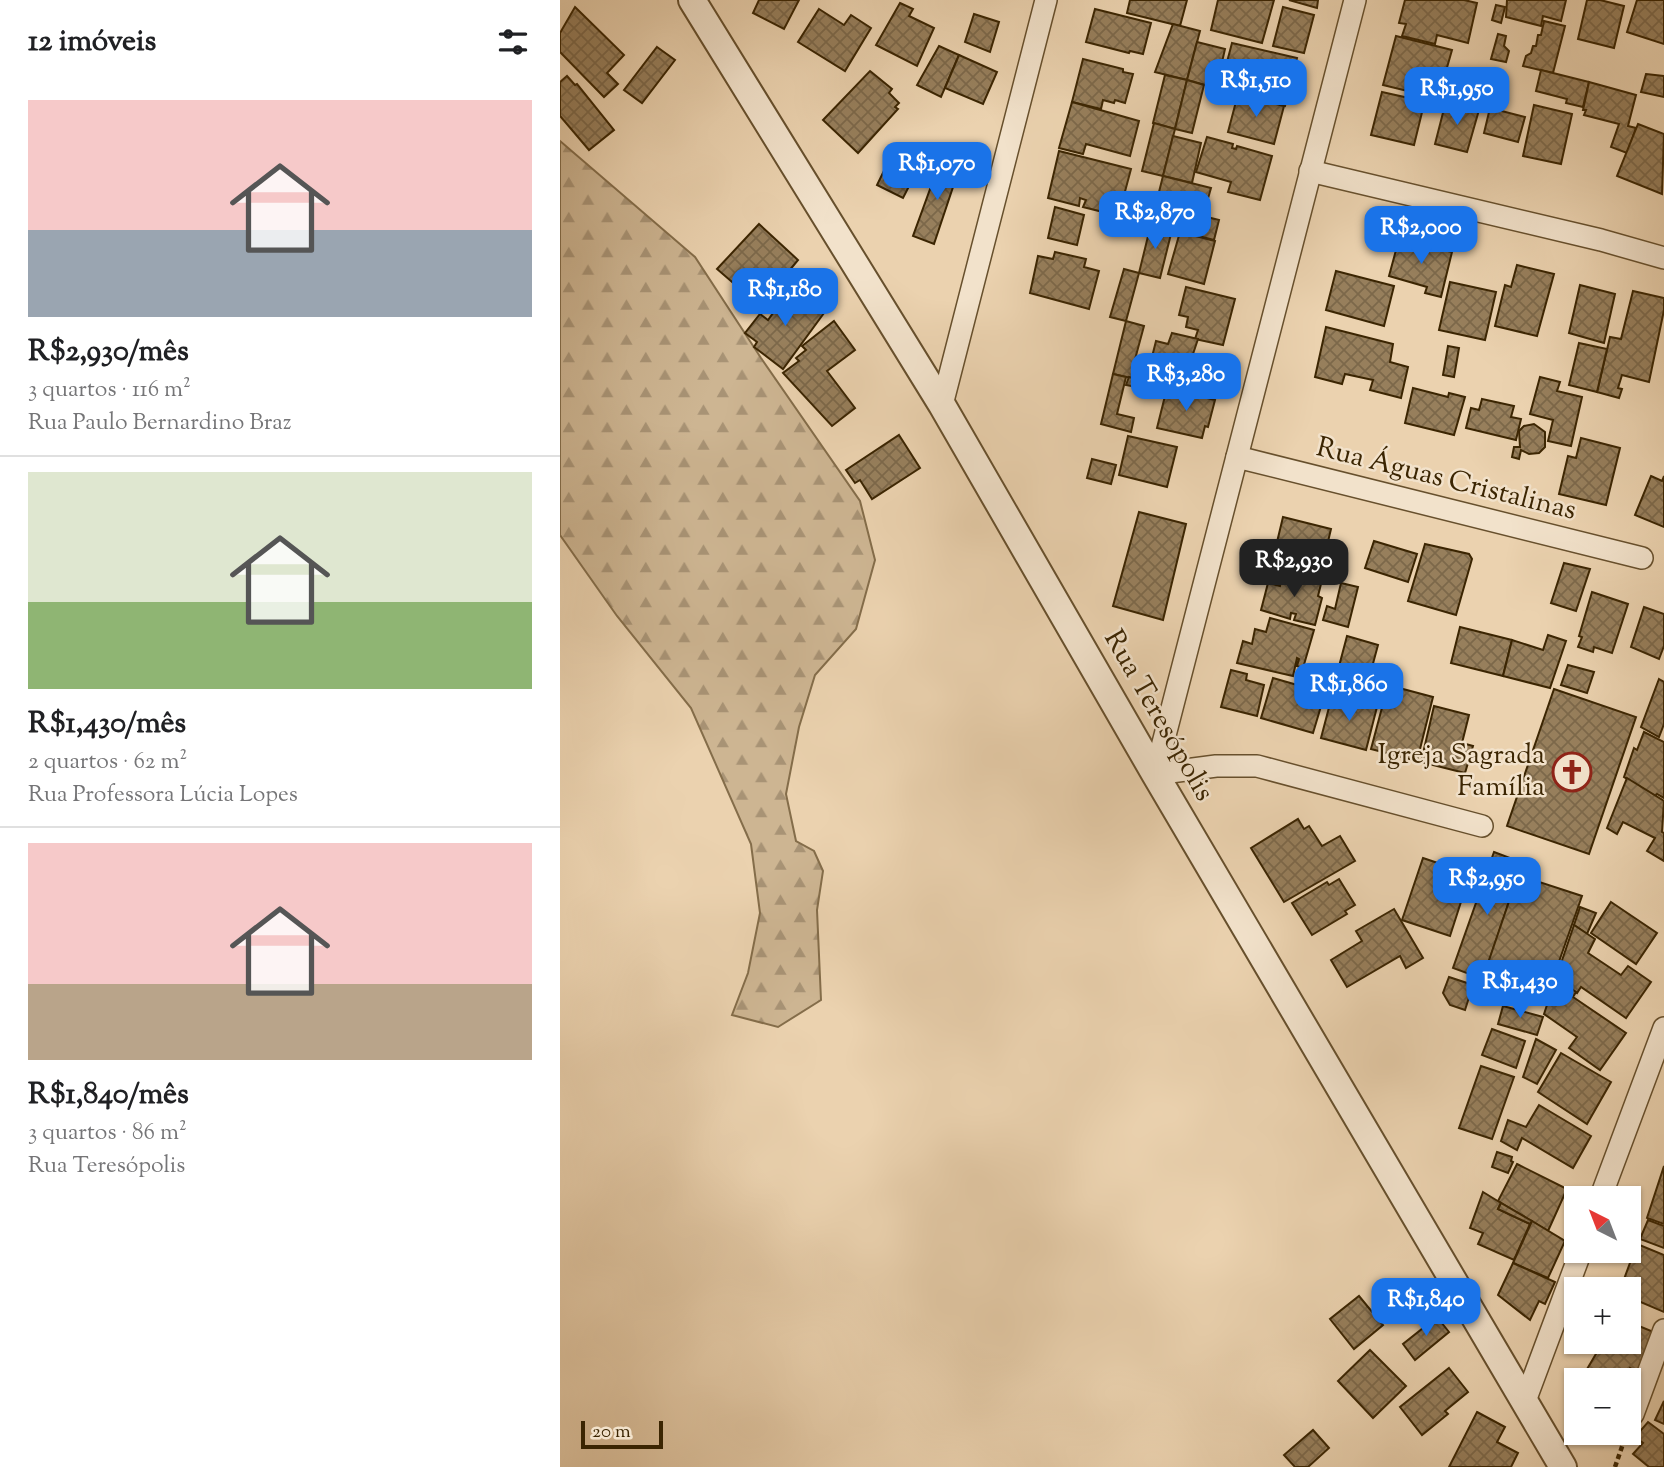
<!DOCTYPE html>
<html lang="pt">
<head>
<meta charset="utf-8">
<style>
  :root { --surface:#fff; --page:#f2f2f2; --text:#202124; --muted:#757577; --line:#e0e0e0; --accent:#1a73e8 }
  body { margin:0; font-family:"Sorts Mill Goudy",serif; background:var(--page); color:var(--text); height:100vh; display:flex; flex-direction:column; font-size:26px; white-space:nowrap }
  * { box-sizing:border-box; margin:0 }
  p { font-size:23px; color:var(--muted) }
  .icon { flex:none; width:38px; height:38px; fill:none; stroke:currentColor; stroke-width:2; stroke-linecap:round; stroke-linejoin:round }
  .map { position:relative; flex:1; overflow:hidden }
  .panel { display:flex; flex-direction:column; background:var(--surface); width:560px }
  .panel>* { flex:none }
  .needle { width:46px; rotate:318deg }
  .fabs { position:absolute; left:1004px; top:1186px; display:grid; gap:14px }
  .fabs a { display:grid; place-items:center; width:77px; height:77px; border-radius:0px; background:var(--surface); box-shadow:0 2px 5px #0004; font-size:35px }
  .scale { position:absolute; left:21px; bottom:18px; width:82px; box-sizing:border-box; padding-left:7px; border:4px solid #3b2502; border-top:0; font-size:19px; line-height:24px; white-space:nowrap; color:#3b2502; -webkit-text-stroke:5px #f2e2cb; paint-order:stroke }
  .price { position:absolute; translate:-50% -60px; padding:0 16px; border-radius:14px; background:var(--accent); color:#fff; font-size:23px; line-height:46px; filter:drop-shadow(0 2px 4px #0008) }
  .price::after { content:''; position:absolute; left:50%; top:42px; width:21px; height:16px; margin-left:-10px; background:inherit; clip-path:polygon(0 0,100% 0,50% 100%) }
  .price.selected { background:#222; color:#fff }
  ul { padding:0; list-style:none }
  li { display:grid; align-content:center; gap:14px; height:371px; padding:0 28px }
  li+li { border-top:2px solid var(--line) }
  li span { display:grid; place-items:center; height:217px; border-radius:0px; color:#555 }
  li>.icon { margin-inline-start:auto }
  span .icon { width:126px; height:126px; fill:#fffc; stroke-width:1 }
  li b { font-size:30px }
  h2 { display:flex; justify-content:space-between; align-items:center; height:84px; padding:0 28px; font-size:30px }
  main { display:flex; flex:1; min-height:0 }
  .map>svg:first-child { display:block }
  .forest { fill:url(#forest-firs); stroke:#846d4a; stroke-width:2 }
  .building { fill:url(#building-cross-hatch); stroke:#3b2502; stroke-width:2 }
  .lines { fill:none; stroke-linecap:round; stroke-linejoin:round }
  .minor-casing { stroke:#67502d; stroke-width:24 }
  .tertiary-casing { stroke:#67502d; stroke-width:30 }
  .path { stroke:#3b2502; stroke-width:4.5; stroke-dasharray:5 3.5; stroke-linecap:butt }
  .minor { stroke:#f2e2cb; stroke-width:21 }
  .tertiary { stroke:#f2e2cb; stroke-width:26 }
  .labels { text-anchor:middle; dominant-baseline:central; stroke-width:5; stroke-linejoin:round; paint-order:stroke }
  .street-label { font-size:28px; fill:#3b2502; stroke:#f2e2cb }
  .poi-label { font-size:28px; fill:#3b2502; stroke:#f2e2cb; text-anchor:end }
</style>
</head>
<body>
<main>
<section class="panel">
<h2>12 imóveis<svg class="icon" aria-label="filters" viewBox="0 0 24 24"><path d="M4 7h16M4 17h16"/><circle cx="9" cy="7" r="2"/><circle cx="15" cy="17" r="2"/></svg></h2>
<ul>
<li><span style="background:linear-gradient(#f6c9c9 60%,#9aa5b1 0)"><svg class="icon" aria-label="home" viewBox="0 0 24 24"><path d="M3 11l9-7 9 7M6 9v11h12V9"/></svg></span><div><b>R$2,930/mês</b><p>3 quartos · 116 m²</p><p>Rua Paulo Bernardino Braz</p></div></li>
<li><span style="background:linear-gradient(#dfe7d0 60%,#8fb573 0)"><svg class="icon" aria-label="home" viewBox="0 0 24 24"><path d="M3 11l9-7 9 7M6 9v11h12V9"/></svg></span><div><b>R$1,430/mês</b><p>2 quartos · 62 m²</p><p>Rua Professora Lúcia Lopes</p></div></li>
<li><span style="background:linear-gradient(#f6c9c9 65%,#b9a48a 0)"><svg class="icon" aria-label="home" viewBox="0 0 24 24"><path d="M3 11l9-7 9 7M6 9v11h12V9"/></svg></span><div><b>R$1,840/mês</b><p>3 quartos · 86 m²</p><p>Rua Teresópolis</p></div></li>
</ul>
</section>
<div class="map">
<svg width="1104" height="1467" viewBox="0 0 1104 1467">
  <defs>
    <pattern id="forest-firs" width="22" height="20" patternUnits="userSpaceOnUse" patternTransform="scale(1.75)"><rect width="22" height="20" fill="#cdb592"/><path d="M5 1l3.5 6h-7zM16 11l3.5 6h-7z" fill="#a89375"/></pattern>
    <pattern id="building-cross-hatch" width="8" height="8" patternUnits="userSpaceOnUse" patternTransform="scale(1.75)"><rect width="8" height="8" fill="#977f5c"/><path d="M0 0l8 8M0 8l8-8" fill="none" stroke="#7c684a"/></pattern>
  </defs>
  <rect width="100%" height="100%" fill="#ebd2af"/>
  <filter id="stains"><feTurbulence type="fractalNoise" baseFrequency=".00286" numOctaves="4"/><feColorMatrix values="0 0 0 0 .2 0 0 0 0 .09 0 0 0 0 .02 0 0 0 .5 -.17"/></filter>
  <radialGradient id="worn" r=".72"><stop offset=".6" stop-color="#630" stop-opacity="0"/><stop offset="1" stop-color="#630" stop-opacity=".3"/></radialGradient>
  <path class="forest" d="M0 141 135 257 201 358 300 501 315 560 296 629 255 675 239 727 226 794 236 841 254 851 263 871 257 910 261 1000 218 1027 172 1015 188 973 200 913 191 844 131 708 57 616 0 535Z"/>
  <g class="building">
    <path d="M199 0H239L224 29 193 13Z"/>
    <path d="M570 0H627L620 26 567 13Z"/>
    <path d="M658 0H714L702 43 651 30Z"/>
    <path d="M729 0H758L757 8Z"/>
    <path d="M845 0H904L917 3 908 43 877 35 875 44 842 36 846 24 839 23Z"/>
    <path d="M947 0H1006L1001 21 983 16 981 26 946 17Z"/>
    <path d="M1027 0H1040L1064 6 1054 48 1018 39Z"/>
    <path d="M1077 0H1104V44L1067 32Z"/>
    <path d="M340 3 353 9 349 16 374 28 357 66 316 45Z"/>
    <path d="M936 5 945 7 941 23 932 20Z"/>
    <path d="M15 7 64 55 47 73 58 84 44 97 0 52V33Z"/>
    <path d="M723 7 754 15 744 53 713 46Z"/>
    <path d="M259 9 284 25 291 15 311 28 285 71 238 42Z"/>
    <path d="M535 9 591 23 583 54 570 51 569 53 526 42Z"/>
    <path d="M414 14 439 22 430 52 405 42Z"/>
    <path d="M984 21 1005 26 993 73 963 66 966 56 971 53 973 46H976L978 35H981Z"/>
    <path d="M613 24 640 31 627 80 595 72Z"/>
    <path d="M938 34 946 36 944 46 949 51 946 62 931 59Z"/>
    <path d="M836 36 892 50 880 92 865 88 864 95 823 85Z"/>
    <path d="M637 42 665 49 656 88 627 80Z"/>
    <path d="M672 43 737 58 725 106 687 96 689 87 662 81Z"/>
    <path d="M379 46 399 55 381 97 357 85Z"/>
    <path d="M97 47 115 60 82 103 64 90Z"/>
    <path d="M399 55 437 72 423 104 385 88Z"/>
    <path d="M523 59 563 69V72L573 74 565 103 555 100 554 103 543 100 541 109 512 102Z"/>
    <path d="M981 70 1029 82 1023 107 1006 103 1007 99 976 91Z"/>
    <path d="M310 71 332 89 329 93 339 103 335 107 338 109 298 153 263 120Z"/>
    <path d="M1086 74 1104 76V97L1081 92Z"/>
    <path d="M605 75 627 80 615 129 593 123Z"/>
    <path d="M7 76 15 85 17 84 54 130 29 150 0 116V82Z"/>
    <path d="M627 80 644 85 632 133 615 129Z"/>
    <path d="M1029 82 1076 95 1068 126 1076 128 1067 153 1051 147 1059 124 1024 115 1026 110H1023Z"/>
    <path d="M906 87 924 92 919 110 901 105Z"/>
    <path d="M822 92 849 98 851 92 866 96 854 145 811 135Z"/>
    <path d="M678 94 724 106 714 144 668 132Z"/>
    <path d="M886 101 919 110 907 152 875 144Z"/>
    <path d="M512 102 579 121 570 156 526 144 523 154 499 148Z"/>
    <path d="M974 105 1012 114 1001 164 963 156Z"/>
    <path d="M930 108 965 117 958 142 924 133Z"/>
    <path d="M594 123 615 129 603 176 582 171Z"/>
    <path d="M1078 124 1104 134 1102 194 1057 176Z"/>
    <path d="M613 136 641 143 632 183 603 176Z"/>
    <path d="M647 137 673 144 672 148 676 149 677 146 712 156 700 200 668 192 671 182 636 172Z"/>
    <path d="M336 146 363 159 343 198 317 185Z"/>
    <path d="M499 151 571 169 563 199 581 203 584 194 598 197 591 224 523 207 526 200 520 198 519 206 488 198Z"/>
    <path d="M381 159 400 166 374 244 353 236Z"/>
    <path d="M603 176 651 188 643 216 659 220 654 240 591 224Z"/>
    <path d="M495 207 524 215 517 245 488 238Z"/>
    <path d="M199 224 238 260 200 306 157 269Z"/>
    <path d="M591 224 612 230 600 278 579 273Z"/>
    <path d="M620 232 655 241 644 284 608 274Z"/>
    <path d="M839 239 892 252 881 297 865 293 867 287 829 276Z"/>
    <path d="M495 252 526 259 524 267 539 271 529 309 470 293 478 256 493 259Z"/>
    <path d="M957 265 994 274 977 336 935 326 945 285 951 287Z"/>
    <path d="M564 269 579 273 566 321 550 317Z"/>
    <path d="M776 271 834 286 824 326 766 310Z"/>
    <path d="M890 282 936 292 925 340 879 330Z"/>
    <path d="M1020 285 1055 294 1044 343 1009 333Z"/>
    <path d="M626 287 675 299 663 345 635 339 638 330 626 327 628 317 619 315Z"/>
    <path d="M231 288 264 313 223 369 194 347 197 342 185 333 200 314 208 320Z"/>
    <path d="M1073 291 1104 298V310L1089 382 1062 375 1058 388 1062 389 1059 398 1037 392 1050 337 1061 339Z"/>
    <path d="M274 321 295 350 267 371 295 408 272 426 223 373 239 361 236 358 246 350 242 346Z"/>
    <path d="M566 321 584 326 574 363 584 365 580 380 553 374Z"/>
    <path d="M766 327 833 344 830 362 848 367 841 398 810 390 813 380 785 374 782 384 755 377Z"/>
    <path d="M612 333 638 339 633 354 661 362 652 393 598 378 599 376 588 373 596 341 608 344Z"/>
    <path d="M1019 343 1047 349 1037 392 1009 385Z"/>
    <path d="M888 346 899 348 894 377 883 375Z"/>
    <path d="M553 374 566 377 557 414 574 418 571 432 541 424Z"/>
    <path d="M569 377 584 381 582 385 577 384V387L566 385Z"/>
    <path d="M980 377 1000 382 997 391 1022 397 1011 446 988 441 993 420 970 414Z"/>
    <path d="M607 388 655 400 648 427 645 426 642 438 597 428Z"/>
    <path d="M853 388 888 397 889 393 905 397 894 435 845 423Z"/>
    <path d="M922 399 954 406 951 417 961 419 956 440 906 428 911 408 919 410Z"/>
    <path d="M974 424 985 432V447L979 453 969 454 961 450 959 459 952 457 954 447H960L959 431 964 426Z"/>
    <path d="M339 435 360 468 312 499 300 480 295 483 286 470Z"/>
    <path d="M568 436 617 447 607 487 559 475Z"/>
    <path d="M1021 438 1060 448 1046 505 999 494 1008 456 1016 458Z"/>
    <path d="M532 459 556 465 551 484 527 478Z"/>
    <path d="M1091 476 1102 481 1104 476V527L1075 515Z"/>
    <path d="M579 512 626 524 603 620 553 606Z"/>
    <path d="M723 517 771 529 760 575 712 563Z"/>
    <path d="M814 541 857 554 848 582 805 568Z"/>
    <path d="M865 544 909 554 912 559 896 615 848 601Z"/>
    <path d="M1004 563 1030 569 1016 611 991 603Z"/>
    <path d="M722 574 761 584 758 596 762 598 755 625 734 620 736 614 731 613 730 619 701 610 708 583 720 586Z"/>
    <path d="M781 583 798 587 788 627 763 620 767 606 775 609Z"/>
    <path d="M1032 592 1068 604 1052 653 1034 647 1033 652 1018 647 1022 637 1019 636Z"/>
    <path d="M1084 607 1104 614V646L1099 659 1071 647Z"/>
    <path d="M710 618 754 630 743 668 737 666 739 659 737 658 733 676 677 663 683 641 692 644 695 629 706 632Z"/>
    <path d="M900 627 952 640 943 676 891 663Z"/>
    <path d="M988 635 1006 641 990 688 943 676 952 640 983 650Z"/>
    <path d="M787 636 818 645 811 671 798 667 791 693 773 689Z"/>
    <path d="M1008 665 1034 672 1027 693 1001 685Z"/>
    <path d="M671 670 687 674 686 680 704 685 697 716 661 707Z"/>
    <path d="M713 678 765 693 753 733 701 718Z"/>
    <path d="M1099 679 1104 682V724L1099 737 1081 727Z"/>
    <path d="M828 685 873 697 857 761 811 749Z"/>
    <path d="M994 689 1076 717 1029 854 947 826Z"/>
    <path d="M772 696 817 707 806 750 761 738Z"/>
    <path d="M874 706 909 715 902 743 913 746 905 773 861 762Z"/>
    <path d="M1084 732 1104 742V798L1097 794 1095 796 1064 777 1074 748 1077 750Z"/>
    <path d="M1067 778 1104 801 1102 832 1104 833V861L1087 851 1095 838 1063 822 1057 834 1047 828Z"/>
    <path d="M738 819 744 829 749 826 762 846 780 836 795 861 724 902 691 848Z"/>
    <path d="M934 852 958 861 954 874 958 875 923 979 893 968Z"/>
    <path d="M863 858 910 874 890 936 842 920Z"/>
    <path d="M958 875 1022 896 988 993 925 972Z"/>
    <path d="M779 879 795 905 785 911 787 914 752 935 732 903 767 882 769 885Z"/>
    <path d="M1051 902 1097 933 1076 964 1031 933Z"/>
    <path d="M1020 907 1036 913 1027 934 1014 925Z"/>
    <path d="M834 909 863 958 846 968 840 956 787 987 771 960 802 941 796 931Z"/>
    <path d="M1014 925 1035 939 1028 953 1061 975 1068 966 1091 982 1066 1018 1021 987 1017 993 996 978Z"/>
    <path d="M889 977 913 985 905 1010 890 1005 883 993Z"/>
    <path d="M996 978 1016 992 1013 997 1066 1033 1040 1070 1009 1048 1017 1037 984 1014Z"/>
    <path d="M943 1006 983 1017 977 1035 938 1024Z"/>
    <path d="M932 1029 965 1041 956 1068 922 1055Z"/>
    <path d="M976 1039 996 1050 977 1084 963 1077Z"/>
    <path d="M1001 1053 1051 1082 1027 1124 978 1092Z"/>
    <path d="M921 1066 954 1077 932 1139 899 1128Z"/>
    <path d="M979 1105 1031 1136 1013 1168 962 1138 957 1150 941 1141 948 1120 966 1127Z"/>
    <path d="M937 1152 952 1157 951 1161 953 1162 948 1173 932 1167Z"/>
    <path d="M957 1164 1007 1189 988 1231 938 1201Z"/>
    <path d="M1104 1166V1224L1087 1218Z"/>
    <path d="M923 1192 941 1203 938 1209 970 1224 954 1260 918 1244 923 1233 910 1228Z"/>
    <path d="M941 1203 972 1221 970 1224 938 1209Z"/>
    <path d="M1088 1220 1104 1226V1248L1080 1239Z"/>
    <path d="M972 1221 1005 1241 988 1278 953 1263Z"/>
    <path d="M1077 1244 1104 1255V1312L1069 1297V1290H1060Z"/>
    <path d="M953 1263 995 1282 985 1304 979 1301 970 1320 938 1295Z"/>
    <path d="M799 1296 823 1325 794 1349 770 1319Z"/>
    <path d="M877 1317 889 1332 855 1360 843 1344Z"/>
    <path d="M1069 1322 1101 1335 1084 1376 1070 1368 1063 1381H1020L1043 1342H1069Z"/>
    <path d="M810 1350 846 1386 813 1418 778 1381Z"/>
    <path d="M889 1368 908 1392 885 1411 888 1414 862 1435 840 1407Z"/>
    <path d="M1017 1386V1405L1011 1402 1016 1395 1013 1393Z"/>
    <path d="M1104 1401V1424L1095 1420Z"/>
    <path d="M917 1412 945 1427 937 1442 958 1453 951 1467H889Z"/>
    <path d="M1088 1422 1104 1434V1467H1089L1073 1454 1083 1443 1075 1437Z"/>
    <path d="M753 1430 769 1448 748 1467H735L724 1455Z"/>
  </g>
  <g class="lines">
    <defs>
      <g id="minor">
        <path d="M795 0 595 774 656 766H697L922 826"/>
        <path d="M750 171 1041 240 1104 258"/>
        <path d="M382 405 486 0"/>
        <path d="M677 457 1082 558"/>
        <path d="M1040 1199 1104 1028"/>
        <path d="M965 1401 1021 1251"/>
        <path d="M1073 1414 1104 1330"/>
      </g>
      <path id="tertiary" d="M132 0 382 405 595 774 1003 1467"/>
    </defs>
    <use href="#minor" class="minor-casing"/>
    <use href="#tertiary" class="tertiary-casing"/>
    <path class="path" d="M1055 1467 1066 1435"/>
    <use href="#minor" class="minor"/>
    <use href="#tertiary" class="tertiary"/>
  </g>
  <defs>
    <symbol id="church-ring" viewBox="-11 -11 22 22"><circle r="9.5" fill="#f2e2cb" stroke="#8f2418" stroke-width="1.5"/><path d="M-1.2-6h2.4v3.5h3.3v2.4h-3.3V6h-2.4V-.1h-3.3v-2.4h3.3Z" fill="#8f2418"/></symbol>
  </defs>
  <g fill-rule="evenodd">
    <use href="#church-ring" x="990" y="750" width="44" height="44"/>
  </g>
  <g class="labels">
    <g class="street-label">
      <text transform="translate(886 480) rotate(14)">Rua Águas Cristalinas</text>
      <text transform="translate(598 716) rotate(60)">Rua Teresópolis</text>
    </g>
    <g class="poi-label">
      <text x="985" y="756">Igreja Sagrada<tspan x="985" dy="32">Família</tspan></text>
    </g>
  </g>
  <rect width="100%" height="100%" filter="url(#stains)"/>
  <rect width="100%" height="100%" fill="url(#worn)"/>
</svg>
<div class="fabs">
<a><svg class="needle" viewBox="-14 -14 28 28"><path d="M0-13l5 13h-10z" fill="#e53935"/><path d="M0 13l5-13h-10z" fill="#757577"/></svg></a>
<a>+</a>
<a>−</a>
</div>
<div class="scale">20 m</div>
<b class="price" style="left:696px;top:119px">R$1,510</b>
<b class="price" style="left:897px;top:127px">R$1,950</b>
<b class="price" style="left:377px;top:202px">R$1,070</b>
<b class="price" style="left:595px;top:251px">R$2,870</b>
<b class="price" style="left:861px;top:266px">R$2,000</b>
<b class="price" style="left:225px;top:328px">R$1,180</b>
<b class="price" style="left:626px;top:413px">R$3,280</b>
<b class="price selected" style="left:734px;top:599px">R$2,930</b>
<b class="price" style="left:789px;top:723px">R$1,860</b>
<b class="price" style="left:927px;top:917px">R$2,950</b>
<b class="price" style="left:960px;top:1020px">R$1,430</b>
<b class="price" style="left:866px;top:1338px">R$1,840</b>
</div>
</main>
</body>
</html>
